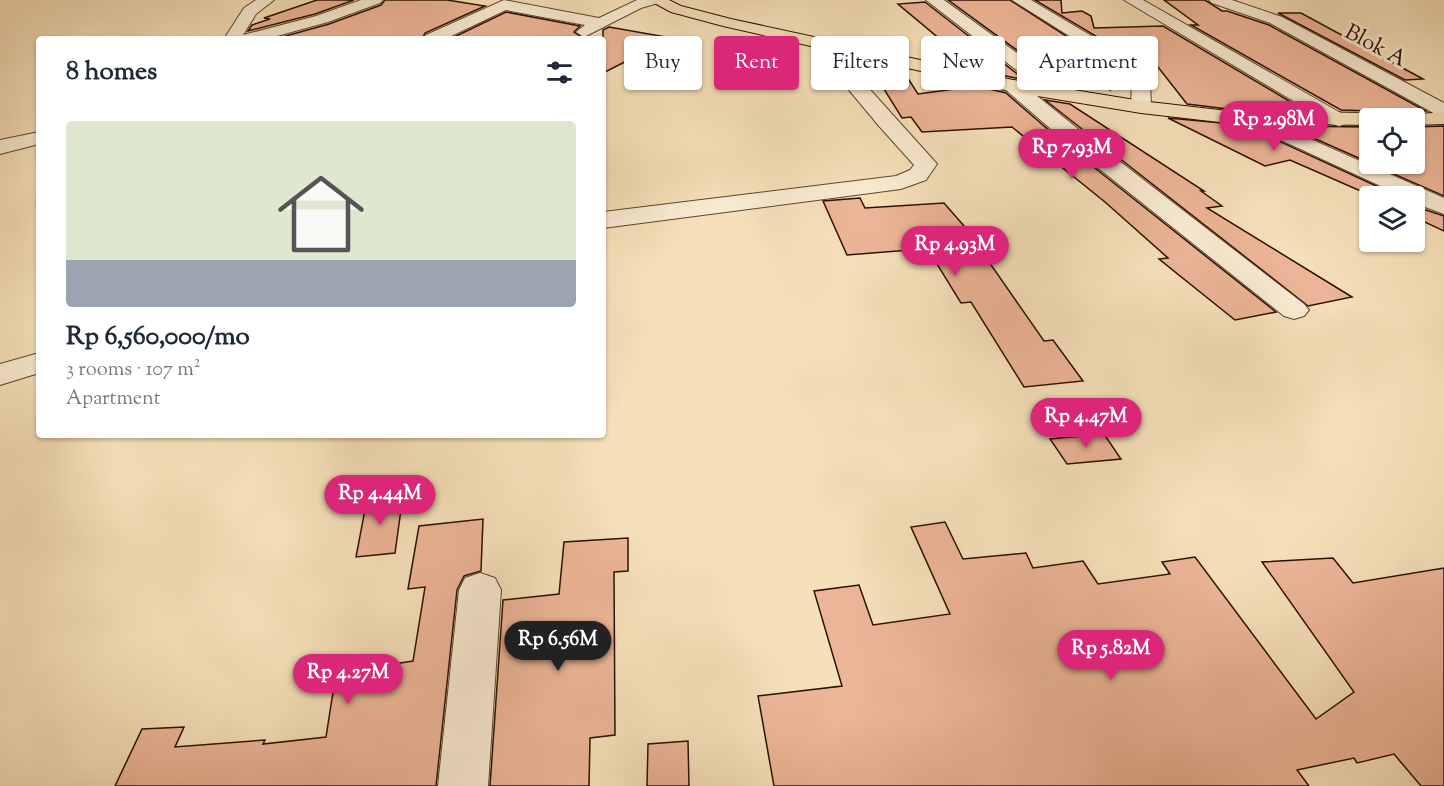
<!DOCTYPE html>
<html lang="en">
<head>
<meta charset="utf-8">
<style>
  :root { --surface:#fff; --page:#f6f6f7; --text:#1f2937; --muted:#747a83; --line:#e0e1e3; --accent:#db2777 }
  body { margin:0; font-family:"Sorts Mill Goudy",serif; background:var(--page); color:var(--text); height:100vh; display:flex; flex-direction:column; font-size:22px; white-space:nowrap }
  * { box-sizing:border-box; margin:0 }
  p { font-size:20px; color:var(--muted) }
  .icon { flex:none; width:33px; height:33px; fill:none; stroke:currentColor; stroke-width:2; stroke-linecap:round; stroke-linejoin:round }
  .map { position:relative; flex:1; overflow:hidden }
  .drawer { position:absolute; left:36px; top:36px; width:570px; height:402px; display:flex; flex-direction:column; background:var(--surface); border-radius:6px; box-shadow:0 2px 4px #0004 }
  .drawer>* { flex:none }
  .guide { position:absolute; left:624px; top:36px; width:570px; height:54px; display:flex; gap:12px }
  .controls { position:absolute; left:1359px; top:108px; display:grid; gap:12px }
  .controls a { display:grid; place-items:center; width:66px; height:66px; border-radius:6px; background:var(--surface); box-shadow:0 2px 4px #0004; font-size:30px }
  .price { position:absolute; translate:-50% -51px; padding:0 14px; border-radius:21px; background:var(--accent); color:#fff; font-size:20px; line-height:39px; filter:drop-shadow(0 2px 3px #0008) }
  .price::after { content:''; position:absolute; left:50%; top:36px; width:18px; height:14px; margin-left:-9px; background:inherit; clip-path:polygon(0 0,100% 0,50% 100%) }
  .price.selected { background:#222; color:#fff }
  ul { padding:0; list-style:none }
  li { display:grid; align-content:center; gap:12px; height:318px; padding:0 30px }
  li+li { border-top:2px solid var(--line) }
  li span { display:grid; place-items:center; height:186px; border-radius:6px; color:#555 }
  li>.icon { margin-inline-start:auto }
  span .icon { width:108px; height:108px; fill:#fffc; stroke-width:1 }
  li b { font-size:26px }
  h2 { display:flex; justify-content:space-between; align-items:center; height:72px; padding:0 30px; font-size:26px }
  .pill { padding:0 21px; border-radius:6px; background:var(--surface); box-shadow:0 2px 4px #0004; font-size:21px; line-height:54px }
  .pill.selected { background:var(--accent); color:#fff }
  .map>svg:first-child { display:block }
  .building { fill:#edb597; stroke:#2b0f00; stroke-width:1.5 }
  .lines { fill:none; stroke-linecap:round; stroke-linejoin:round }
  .minor-casing { stroke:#5e432e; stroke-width:2 }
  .major-casing { stroke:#2b0f00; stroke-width:2 }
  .minor { fill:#f9ebd2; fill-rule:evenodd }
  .major { fill:#f6e0b9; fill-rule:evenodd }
  .labels { text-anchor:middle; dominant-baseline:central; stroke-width:6; stroke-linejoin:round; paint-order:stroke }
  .far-street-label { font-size:22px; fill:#2b0f00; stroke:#f9ebd2 }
</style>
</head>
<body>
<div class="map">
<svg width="1444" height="786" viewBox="0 0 1444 786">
  <rect width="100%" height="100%" fill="#f6e0b9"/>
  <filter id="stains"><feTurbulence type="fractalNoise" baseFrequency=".00333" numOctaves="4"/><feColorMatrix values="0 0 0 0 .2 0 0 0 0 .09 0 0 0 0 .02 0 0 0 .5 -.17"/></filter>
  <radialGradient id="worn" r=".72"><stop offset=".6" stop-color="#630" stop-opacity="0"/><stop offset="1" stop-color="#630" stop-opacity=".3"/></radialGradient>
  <g class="building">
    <path d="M317 0H354L315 14 248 31 252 25 270 19 264 18Z"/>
    <path d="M385 0H447L485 6 425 33 422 39H275L329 24 381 5Z"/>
    <path d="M948 0H1010L1102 59 1110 90 1076 73 1068 87 1058 85 1055 78Z"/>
    <path d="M1035 0H1061L1062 13 1082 11 1091 16 1094 28 1163 26 1304 110 1228 109 1187 104 1158 67 1146 68 1138 61Z"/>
    <path d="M1164 0H1205L1222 11H1227L1269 25 1426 111 1407 113 1402 118H1382L1379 113 1371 111 1341 110 1191 25H1198Z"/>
    <path d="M925 2 1025 80 977 70 898 4Z"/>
    <path d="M506 12 580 26 574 32 585 39H450Z"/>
    <path d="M1278 13H1301L1423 79 1405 80Z"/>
    <path d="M609 27 672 38 603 73V30Z"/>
    <path d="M907 77 918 94 977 86 1006 93 1066 145 1276 312 1235 320 1159 259 1168 258 1105 202 1012 127 922 132 911 117 902 118 877 78Z"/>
    <path d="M1045 100 1070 104 1204 191H1201L1222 206 1207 208 1352 297 1308 306Z"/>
    <path d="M1168 118 1244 125 1398 196H1372L1290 160 1265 166Z"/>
    <path d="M1286 126 1370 127V163Z"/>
    <path d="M1444 126V196L1371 164H1414V127Z"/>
    <path d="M860 198 865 208 944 203 964 226 1044 341 1053 340 1083 381 1024 387 971 302 961 303 934 259 929 260 923 249 847 255 823 201Z"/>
    <path d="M1414 206 1444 216V231L1414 217Z"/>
    <path d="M1104 434 1121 459 1067 464 1050 439Z"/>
    <path d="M403 495 395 553 356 557 367 499Z"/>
    <path d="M483 519 481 571 464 576 457 590 436 786H115L142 729 184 727 175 747 265 740 263 744 326 737 336 673 413 661 425 587 408 589 419 526Z"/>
    <path d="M945 522 963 559 1026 553 1033 568 1083 561 1098 584 1170 574 1162 562 1195 557 1316 719 1354 692 1262 562 1333 558 1353 583 1444 568V786H1421L1394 754 1357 763 1354 758 1297 770 1309 786H774L758 696 842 686 814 591 859 585 873 625 950 614 911 527Z"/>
    <path d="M628 538V571L614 572 615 735 590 738 589 786H490L503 600 559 594 564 542Z"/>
    <path d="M688 741 689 786H647L648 744Z"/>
  </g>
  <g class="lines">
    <defs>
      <g id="minor">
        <path d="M256 0H274L256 14 243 35 316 16 361 0H383L380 3 328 22 266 39H224L244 8Z"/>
        <path d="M504 0 599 18 637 0H661L658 3 641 8 584 37 576 32 585 25 506 10 445 39H424L426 35Z"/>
        <path d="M926 0H944L1054 80 1056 84 1053 95H1039L1036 91 1037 86Z"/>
        <path d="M1012 0H1031L1137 63 1150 78 1151 107 1148 111H1134L1131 107 1132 79 1125 71Z"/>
        <path d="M1124 0H1143L1346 116 1349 120 1346 124 1339 126 1332 124Z"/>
        <path d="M1209 0H1232L1282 17 1444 103V117L1437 115 1270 23 1212 3Z"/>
        <path d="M836 42 842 43 845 47 838 54 937 164 926 180 901 189 603 228V212L896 176 910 170 914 165 879 126 819 54 830 43Z"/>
        <path d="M1013 80 1020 82 1083 133 1304 304 1309 310 1304 316 1294 319 1284 316 1067 143 1006 90 1003 86 1006 82Z"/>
        <path d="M1249 112 1444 198V214L1414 203V196H1402L1242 122 1239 118 1242 114Z"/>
        <path d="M39 132V144L0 154V140Z"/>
        <path d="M39 353V373L0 385V364Z"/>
        <path d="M480 573 495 578 501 590 488 786H438L459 590 465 578Z"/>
      </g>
      <g id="major">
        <path d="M649 0H669L681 6 731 19 1013 80 1141 101 1228 111 1370 113 1377 115 1380 118H1370V125L1228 123 1141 113 1013 92 723 26 671 12Z"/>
        <path d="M1444 112V124L1414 125V118H1404L1407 115Z"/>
      </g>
    </defs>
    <use href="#minor" class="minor-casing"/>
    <use href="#major" class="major-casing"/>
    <use href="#minor" class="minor"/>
    <use href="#major" class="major"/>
  </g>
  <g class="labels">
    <g class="far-street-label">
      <text transform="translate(1375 47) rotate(28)">Blok A</text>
    </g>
  </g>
  <rect width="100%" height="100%" filter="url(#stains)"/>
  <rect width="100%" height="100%" fill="url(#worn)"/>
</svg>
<div class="controls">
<a><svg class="icon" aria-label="locate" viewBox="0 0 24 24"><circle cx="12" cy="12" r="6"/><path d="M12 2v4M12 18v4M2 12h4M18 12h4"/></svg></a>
<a><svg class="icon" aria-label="layers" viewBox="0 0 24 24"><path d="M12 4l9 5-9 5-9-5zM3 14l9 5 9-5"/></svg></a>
</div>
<b class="price" style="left:1274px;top:152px">Rp 2.98M</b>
<b class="price" style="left:1072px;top:180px">Rp 7.93M</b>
<b class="price" style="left:955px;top:277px">Rp 4.93M</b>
<b class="price" style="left:1086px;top:449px">Rp 4.47M</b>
<b class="price" style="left:380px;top:526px">Rp 4.44M</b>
<b class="price selected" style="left:558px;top:672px">Rp 6.56M</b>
<b class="price" style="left:1111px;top:681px">Rp 5.82M</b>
<b class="price" style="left:348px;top:705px">Rp 4.27M</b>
<div class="guide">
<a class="pill">Buy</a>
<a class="pill selected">Rent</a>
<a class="pill">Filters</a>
<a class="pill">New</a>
<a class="pill">Apartment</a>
</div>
<section class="drawer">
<h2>8 homes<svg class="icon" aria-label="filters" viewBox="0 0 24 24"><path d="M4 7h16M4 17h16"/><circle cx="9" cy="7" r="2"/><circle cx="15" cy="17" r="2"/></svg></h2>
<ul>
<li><span style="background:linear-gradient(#dfe7d0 75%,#9aa5b1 0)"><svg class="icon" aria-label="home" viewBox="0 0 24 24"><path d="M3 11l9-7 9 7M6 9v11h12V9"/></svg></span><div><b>Rp 6,560,000/mo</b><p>3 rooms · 107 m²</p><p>Apartment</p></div></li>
</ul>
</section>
</div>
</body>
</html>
